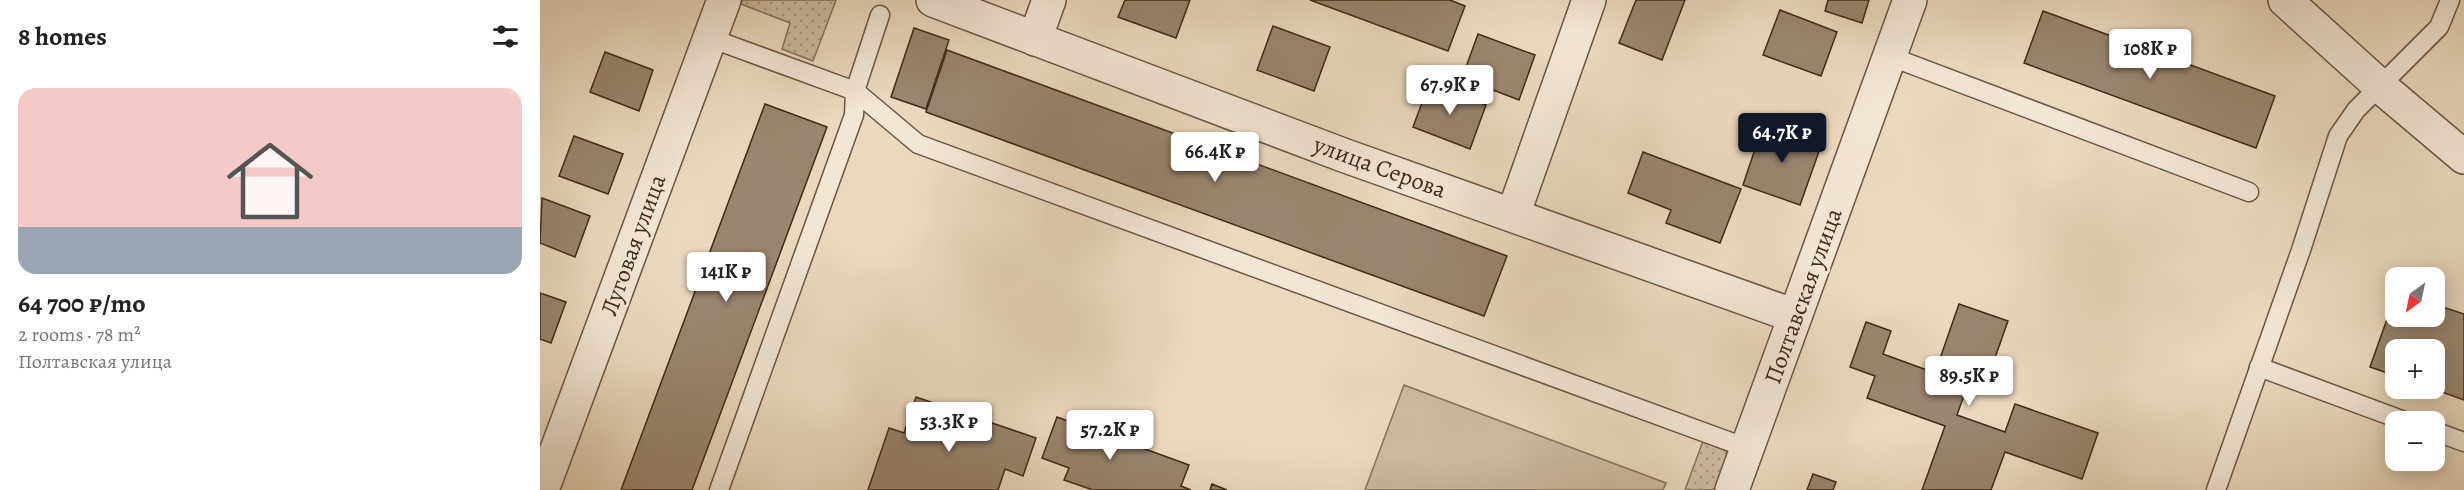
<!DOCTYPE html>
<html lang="en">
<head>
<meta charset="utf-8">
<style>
  :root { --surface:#fff; --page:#f6f6f6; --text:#222; --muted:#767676; --line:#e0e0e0; --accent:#111827 }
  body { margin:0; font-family:Alegreya,serif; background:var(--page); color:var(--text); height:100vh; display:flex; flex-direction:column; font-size:22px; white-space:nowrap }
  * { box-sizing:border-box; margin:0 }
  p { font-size:20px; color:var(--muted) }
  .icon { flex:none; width:33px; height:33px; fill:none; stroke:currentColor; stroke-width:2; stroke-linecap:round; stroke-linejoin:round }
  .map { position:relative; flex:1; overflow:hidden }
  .sheet { display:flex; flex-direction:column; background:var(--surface); width:540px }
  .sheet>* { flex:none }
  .needle { width:39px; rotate:213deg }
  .buttons { position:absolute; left:1845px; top:267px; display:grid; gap:12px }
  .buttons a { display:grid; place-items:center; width:60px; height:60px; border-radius:12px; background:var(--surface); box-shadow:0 3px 15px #0003; font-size:30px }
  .price { position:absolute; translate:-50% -51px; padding:0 14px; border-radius:6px; background:#fff; color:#222; font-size:20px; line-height:39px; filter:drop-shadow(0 2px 3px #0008) }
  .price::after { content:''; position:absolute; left:50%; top:36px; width:18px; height:14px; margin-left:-9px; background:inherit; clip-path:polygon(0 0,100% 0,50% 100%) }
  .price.on { background:var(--accent); color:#fff }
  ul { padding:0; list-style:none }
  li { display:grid; align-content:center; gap:12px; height:318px; padding:0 18px }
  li+li { border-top:2px solid var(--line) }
  li span { display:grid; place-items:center; height:186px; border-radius:18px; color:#555 }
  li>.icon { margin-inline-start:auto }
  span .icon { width:108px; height:108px; fill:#fffc; stroke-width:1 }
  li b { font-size:26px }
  h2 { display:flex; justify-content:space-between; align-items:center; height:72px; padding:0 18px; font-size:26px }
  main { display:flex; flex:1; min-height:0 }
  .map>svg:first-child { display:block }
  .grass { fill:url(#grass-dots); stroke:#88725c; stroke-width:1.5 }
  .pitch { fill:#cebba2; stroke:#88725c; stroke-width:1.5 }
  .building { fill:#9a856e; stroke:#432917; stroke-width:1.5 }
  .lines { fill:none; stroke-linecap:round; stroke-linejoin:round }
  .service-casing { stroke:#6d5541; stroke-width:21 }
  .minor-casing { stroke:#6d5541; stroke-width:36 }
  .tertiary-casing { stroke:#6d5541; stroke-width:36 }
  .service { stroke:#f2e6d5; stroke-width:18 }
  .minor { stroke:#f2e6d5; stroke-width:33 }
  .tertiary { stroke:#f2e6d5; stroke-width:33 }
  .labels { text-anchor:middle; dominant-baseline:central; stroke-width:6; stroke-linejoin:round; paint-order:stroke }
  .street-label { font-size:24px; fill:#432917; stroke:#f2e6d5 }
</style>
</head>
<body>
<main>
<section class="sheet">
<h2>8 homes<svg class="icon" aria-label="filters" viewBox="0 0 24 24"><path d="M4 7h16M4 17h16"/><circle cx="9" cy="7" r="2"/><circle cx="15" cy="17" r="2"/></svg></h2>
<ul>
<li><span style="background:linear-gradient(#f6c9c9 75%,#9aa5b1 0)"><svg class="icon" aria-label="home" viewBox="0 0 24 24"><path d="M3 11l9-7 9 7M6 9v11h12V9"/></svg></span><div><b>64 700 ₽/mo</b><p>2 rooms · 78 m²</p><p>Полтавская улица</p></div></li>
</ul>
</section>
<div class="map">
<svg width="1924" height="490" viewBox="0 0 1924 490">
  <defs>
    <pattern id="grass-dots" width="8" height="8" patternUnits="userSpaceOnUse" patternTransform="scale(1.5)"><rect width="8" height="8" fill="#cebba2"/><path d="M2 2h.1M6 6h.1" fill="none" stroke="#a99883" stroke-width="1.8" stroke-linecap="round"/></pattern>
  </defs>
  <rect width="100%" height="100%" fill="#ebd9be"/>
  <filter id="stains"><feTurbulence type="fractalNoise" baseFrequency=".00333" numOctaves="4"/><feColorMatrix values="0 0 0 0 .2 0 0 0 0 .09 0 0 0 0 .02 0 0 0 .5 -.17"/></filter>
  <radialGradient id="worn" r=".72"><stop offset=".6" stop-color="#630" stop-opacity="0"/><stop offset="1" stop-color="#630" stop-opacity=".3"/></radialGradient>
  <g class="grass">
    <path d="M203 0H296L273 61 242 49 250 23 201 4Z"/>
    <path d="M1163 441 1194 454 1181 490H1145Z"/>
  </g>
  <path class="pitch" d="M864 385 1126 483 1123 490H825Z"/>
  <g class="building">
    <path d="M585 0H650L636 38 578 17Z"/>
    <path d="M770 0H910L925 6 908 51Z"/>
    <path d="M1096 0H1145L1122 60 1079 43Z"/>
    <path d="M1288 0H1329L1322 23 1285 11Z"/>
    <path d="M1240 10 1297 32 1281 76 1223 55Z"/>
    <path d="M1503 11 1735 96 1716 148 1484 63Z"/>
    <path d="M733 26 790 47 774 91 717 70Z"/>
    <path d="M374 28 409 40 386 109 351 97Z"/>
    <path d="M938 34 995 55 979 100 922 78Z"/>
    <path d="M407 50 967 256 944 316 386 112Z"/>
    <path d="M65 52 113 70 99 111 50 92Z"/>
    <path d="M889 84 946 105 930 149 873 127Z"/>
    <path d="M225 104 287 127 152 490H81Z"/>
    <path d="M1224 122 1282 143 1260 205 1203 185Z"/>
    <path d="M34 136 83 154 68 194 19 176Z"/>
    <path d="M1103 152 1201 189 1180 243 1126 223 1131 210 1088 193Z"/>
    <path d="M2 198 50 216 35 257 0 243Z"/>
    <path d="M0 293 26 302 11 343 0 339Z"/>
    <path d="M1856 294V316H1894V304L1924 314V400L1891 388H1894V350H1856V376L1830 367Z"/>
    <path d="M1419 304 1468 321 1444 389 1428 384 1417 415 1465 432 1475 404 1558 433 1542 479 1465 452 1451 490H1382L1405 426 1327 398 1335 376 1310 367 1326 322 1351 331 1343 354 1395 373Z"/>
    <path d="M376 397 496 438 483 476 465 469 458 490H328L349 428 364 433Z"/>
    <path d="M517 417 649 465 641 486 651 490H553L524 480 529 468 502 458Z"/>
    <path d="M1273 474 1296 482 1293 490H1267Z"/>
    <path d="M672 484 687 490H670Z"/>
  </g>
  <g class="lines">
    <defs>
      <g id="service">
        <path d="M340 15 315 91 378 144 1207 448"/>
        <path d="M170 38 315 91 314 115 179 490"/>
        <path d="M1349 56 1709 192"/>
        <path d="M1719 367 1867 422"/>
        <path d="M1894 431 1924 442"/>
        <path d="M1676 490 1761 250 1798 136 1816 110 1899 27 1910 0"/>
      </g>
      <g id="minor">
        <path d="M393 0 803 155 1255 316"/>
        <path d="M495 39 509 0"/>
        <path d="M973 215 1049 0"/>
        <path d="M1192 490 1370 0"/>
      </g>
      <g id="tertiary">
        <path d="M1745 0 1841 87 1924 157"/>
        <path d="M2 490 184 0"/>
      </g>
    </defs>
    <use href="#service" class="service-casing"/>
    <use href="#minor" class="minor-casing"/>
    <use href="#tertiary" class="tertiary-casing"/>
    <use href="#service" class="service"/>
    <use href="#minor" class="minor"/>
    <use href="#tertiary" class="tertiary"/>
  </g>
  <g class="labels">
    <g class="street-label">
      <text transform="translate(840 167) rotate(20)">улица Серова</text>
      <text transform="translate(93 245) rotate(-70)">Луговая улица</text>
      <text transform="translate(1263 296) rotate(-70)">Полтавская улица</text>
    </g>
  </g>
  <rect width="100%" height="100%" filter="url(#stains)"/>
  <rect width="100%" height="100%" fill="url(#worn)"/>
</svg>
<div class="buttons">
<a><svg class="needle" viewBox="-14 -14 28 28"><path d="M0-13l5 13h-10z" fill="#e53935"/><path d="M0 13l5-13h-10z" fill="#767676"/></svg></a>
<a>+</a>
<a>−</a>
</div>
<b class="price" style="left:1610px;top:80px">108K ₽</b>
<b class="price" style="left:910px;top:116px">67.9K ₽</b>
<b class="price on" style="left:1242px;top:164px">64.7K ₽</b>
<b class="price" style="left:675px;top:183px">66.4K ₽</b>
<b class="price" style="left:186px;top:303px">141K ₽</b>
<b class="price" style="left:1429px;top:407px">89.5K ₽</b>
<b class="price" style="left:409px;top:453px">53.3K ₽</b>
<b class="price" style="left:570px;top:461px">57.2K ₽</b>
</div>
</main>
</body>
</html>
